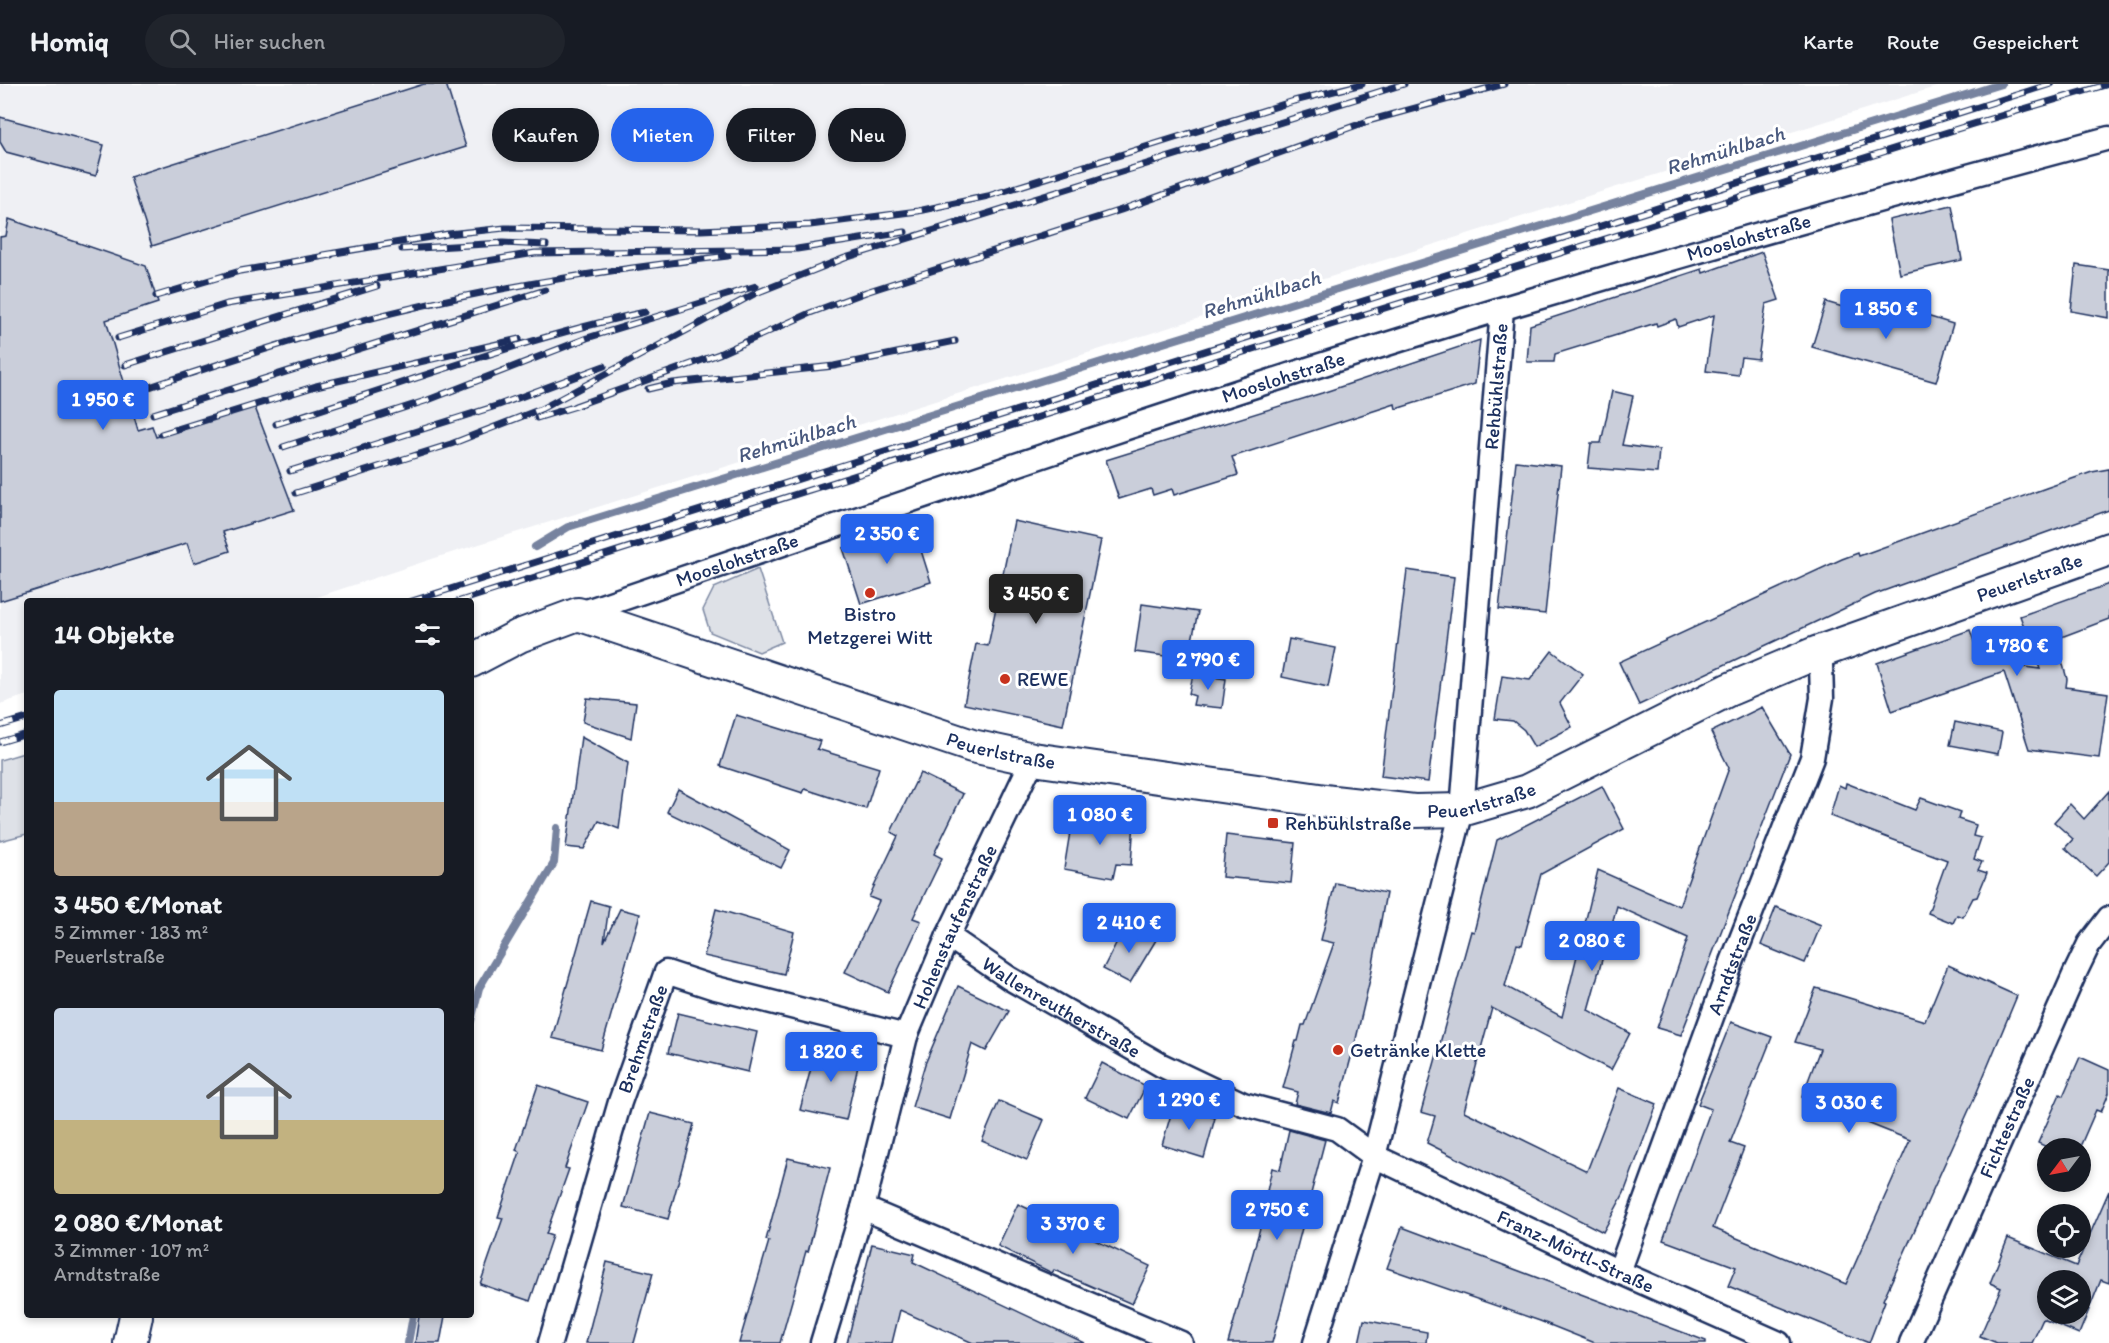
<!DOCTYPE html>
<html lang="de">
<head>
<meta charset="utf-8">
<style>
  :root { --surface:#171b24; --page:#20242c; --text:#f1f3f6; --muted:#9ea1a6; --line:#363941; --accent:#2563eb }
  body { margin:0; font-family:Itim,sans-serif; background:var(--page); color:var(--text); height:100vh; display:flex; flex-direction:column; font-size:22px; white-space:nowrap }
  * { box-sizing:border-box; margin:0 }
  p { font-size:20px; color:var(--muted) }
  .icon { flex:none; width:33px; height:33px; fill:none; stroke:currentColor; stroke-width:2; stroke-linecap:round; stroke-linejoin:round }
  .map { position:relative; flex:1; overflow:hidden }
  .drawer { position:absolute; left:24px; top:514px; width:450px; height:720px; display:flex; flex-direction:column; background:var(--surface); border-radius:6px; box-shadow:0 3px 9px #0003 }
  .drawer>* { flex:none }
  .banner { position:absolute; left:492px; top:24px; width:570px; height:54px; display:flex; gap:12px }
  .needle { width:39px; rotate:238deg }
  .fabs { position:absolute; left:2037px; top:1054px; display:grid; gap:12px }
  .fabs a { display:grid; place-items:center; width:54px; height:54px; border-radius:50%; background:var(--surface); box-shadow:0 3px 9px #0003; font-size:30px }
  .price { position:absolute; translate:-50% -51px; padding:0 14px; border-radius:6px; background:var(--accent); color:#fff; font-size:20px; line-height:39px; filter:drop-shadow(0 2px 3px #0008) }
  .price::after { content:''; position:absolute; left:50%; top:36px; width:18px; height:14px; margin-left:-9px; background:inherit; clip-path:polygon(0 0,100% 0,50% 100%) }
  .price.active { background:#222; color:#fff }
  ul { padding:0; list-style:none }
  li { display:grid; align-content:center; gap:12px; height:318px; padding:0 30px }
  li span { display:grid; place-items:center; height:186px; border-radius:6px; color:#555 }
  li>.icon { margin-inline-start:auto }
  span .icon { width:108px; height:108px; fill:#fffc; stroke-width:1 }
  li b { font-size:26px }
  h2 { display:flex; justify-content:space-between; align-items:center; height:72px; padding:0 30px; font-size:26px }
  .chip { padding:0 21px; border-radius:27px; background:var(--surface); box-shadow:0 3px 9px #0003; font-size:21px; line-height:54px }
  .chip.active { background:var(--accent); color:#fff }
  header { display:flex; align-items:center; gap:36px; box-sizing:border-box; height:84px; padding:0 30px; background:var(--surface); border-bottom:2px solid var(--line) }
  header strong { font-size:28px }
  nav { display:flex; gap:33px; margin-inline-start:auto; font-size:21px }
  .search { width:420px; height:54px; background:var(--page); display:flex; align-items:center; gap:15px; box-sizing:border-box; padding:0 21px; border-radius:33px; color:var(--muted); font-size:22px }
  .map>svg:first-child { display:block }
  .built { fill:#eff0f4 }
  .green { fill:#dee1e7; stroke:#7c88a2; stroke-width:1.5 }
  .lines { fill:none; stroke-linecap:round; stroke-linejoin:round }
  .stream { stroke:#77839f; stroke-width:8 }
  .building { fill:#caceda; stroke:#1b2f5e; stroke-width:1.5; fill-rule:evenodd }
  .street-casing { stroke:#1b2f5e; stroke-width:27 }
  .secondary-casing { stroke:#1b2f5e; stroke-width:36 }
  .street { stroke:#fff; stroke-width:22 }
  .secondary { stroke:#fff; stroke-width:32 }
  .rail-casing { stroke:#1b2f5e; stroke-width:7 }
  .rail { stroke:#fff; stroke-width:4.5; stroke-dasharray:14; stroke-linecap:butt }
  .poi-dot { fill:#c8321e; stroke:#fff; stroke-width:2 }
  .labels { text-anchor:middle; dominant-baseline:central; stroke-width:6; stroke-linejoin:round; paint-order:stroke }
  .street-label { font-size:20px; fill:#1b2f5e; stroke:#fff }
  .poi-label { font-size:20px; fill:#1b2f5e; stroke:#fff; text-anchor:start }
  .water-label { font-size:21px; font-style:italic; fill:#49597e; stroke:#fff }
</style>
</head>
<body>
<header>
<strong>Homiq</strong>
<div class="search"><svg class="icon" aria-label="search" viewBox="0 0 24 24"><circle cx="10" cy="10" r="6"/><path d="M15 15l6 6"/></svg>Hier suchen</div>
<nav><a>Karte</a><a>Route</a><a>Gespeichert</a></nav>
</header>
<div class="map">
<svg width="2109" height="1259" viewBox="0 0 2109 1259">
  <rect width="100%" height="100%" fill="#fff"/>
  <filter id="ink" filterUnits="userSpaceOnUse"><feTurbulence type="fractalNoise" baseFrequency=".0167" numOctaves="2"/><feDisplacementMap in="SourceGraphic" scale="12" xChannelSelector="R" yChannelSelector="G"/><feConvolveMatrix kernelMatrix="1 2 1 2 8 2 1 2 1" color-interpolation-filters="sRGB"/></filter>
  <g filter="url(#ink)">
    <path class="built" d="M0 0H1945L435 474 305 517 27 518V611L0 620Z"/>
    <g class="green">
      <path d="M758 485 782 558 759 568 710 548 703 526 714 504Z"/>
      <path d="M27 668V750L0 757V676Z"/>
    </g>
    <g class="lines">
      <g class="stream">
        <path d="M535 463 568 443 2001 0"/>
        <path d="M471 937 479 904 554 779 557 744"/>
        <path d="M408 1259 413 1232"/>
      </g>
    </g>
    <g class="building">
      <path d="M424 0H446L466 63 152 162 130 93Z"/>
      <path d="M0 33 104 61 96 92 6 68 0 58Z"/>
      <path d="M1952 121 1962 176 1900 190 1889 136Z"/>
      <path d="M9 135 146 182 158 219 106 236 138 346 152 342 156 353 254 321 294 426 223 448 230 467 194 479 187 459 0 517V153L6 152Z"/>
      <path d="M1762 168 1779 216 1766 220 1758 275 1741 273 1738 291 1706 287 1714 231 1678 243 1676 235 1657 242 1656 239 1555 270 1554 278H1527L1530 241 1702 185 1703 189Z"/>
      <path d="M2076 181 2109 186V234L2071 227Z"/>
      <path d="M1826 218 1900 240 1904 225 1953 240 1936 298 1812 263Z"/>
      <path d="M1480 256 1475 300 1396 325 1395 320 1232 373 1238 391 1174 411 1172 405 1153 411 1151 405 1119 415 1106 376 1322 309Z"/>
      <path d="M1612 307 1633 312 1622 361 1659 366 1657 389 1588 384 1591 359H1601Z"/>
      <path d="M1516 377 1561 382 1545 530 1499 525Z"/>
      <path d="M2109 385V426L1875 510 1639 621 1619 578 1842 475 1858 469 1859 472 2046 404 2092 388Z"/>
      <path d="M1014 437 1101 456 1063 641 964 620 976 560 988 562Z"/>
      <path d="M913 441 931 498 861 520 843 464Z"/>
      <path d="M1407 486 1454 493 1428 698 1381 692Z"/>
      <path d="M2109 500V535L2056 555 2067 595 2066 603 2108 609 2099 674 2029 665 2004 588 1892 627 1877 579 1970 546 1981 577 2040 585 2020 532Z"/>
      <path d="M1142 520 1198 528 1188 575 1135 568Z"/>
      <path d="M1289 555 1336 564 1328 603 1282 593Z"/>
      <path d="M1552 567 1583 590 1560 619 1572 643 1534 663 1524 646 1513 637 1495 635 1502 592 1530 596Z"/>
      <path d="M1193 590 1226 595 1222 624 1193 621 1195 612 1189 610Z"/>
      <path d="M587 614 636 619 631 654 583 638Z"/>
      <path d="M1762 623 1790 670 1681 951 1657 944 1688 854 1617 822 1588 926 1630 949 1611 986 1492 924 1464 1027 1587 1087 1619 1004 1657 1020 1624 1109 1603 1148 1427 1059 1435 1032 1421 1028 1471 847 1474 848 1497 756 1602 702 1624 745 1541 790 1522 861 1517 860 1505 902 1562 933 1598 786 1679 822 1729 684 1711 648Z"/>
      <path d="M736 631 820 657 817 665 879 684 866 725 805 705 803 709 720 682Z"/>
      <path d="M1955 638 2002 648 1998 670 1950 661Z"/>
      <path d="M581 653 628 679 619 745 599 737 584 765 566 763Z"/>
      <path d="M920 689 963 710 934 770 942 774 913 834 921 837 888 908 845 888 879 817 869 813 898 752 891 748Z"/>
      <path d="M1846 699 1915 726 1921 714 1960 728 1958 735 1976 741 1973 752 1981 754 1974 775 1982 778 1978 786 1987 789 1977 813 1973 814 1963 833 1957 831 1953 839 1928 829 1947 776 1830 732 1839 701 1845 704Z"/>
      <path d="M678 705 790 766 781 784 667 728Z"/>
      <path d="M2109 707V778L2096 792 2065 764 2073 755 2054 738 2070 720 2084 735Z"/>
      <path d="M1088 732 1134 737 1131 781 1116 780 1113 794 1064 785 1071 742 1087 744Z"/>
      <path d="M1226 751 1295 759 1291 799 1222 793Z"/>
      <path d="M1335 799 1386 809 1371 891 1356 955 1339 1019 1334 1017 1331 1029 1295 1020 1298 1008 1283 1004 1296 957H1298L1302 941H1305L1334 859 1321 856Z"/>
      <path d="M591 817 609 822 604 858 620 825 640 830 601 966 552 954Z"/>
      <path d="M1776 823 1821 841 1805 879 1761 861Z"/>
      <path d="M716 825 794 848 784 890 704 872Z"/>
      <path d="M1125 842 1156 856 1130 899 1103 885Z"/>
      <path d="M1948 881 2017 912 1974 1015 1883 1216 1885 1217 1869 1259 1728 1202 1736 1183 1663 1156 1711 1025 1698 1020 1731 938 1772 953 1730 1059 1744 1064 1713 1144 1846 1200 1910 1056 1802 1013 1820 965 1795 958 1816 904 1925 937Z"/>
      <path d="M958 902 1009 927 986 967 972 960 950 1035 912 1023 925 980Z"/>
      <path d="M678 929 757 948 748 988 668 969Z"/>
      <path d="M817 961 860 973 846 1036 800 1026Z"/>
      <path d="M2080 973 2109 986V1009L2101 1028 2096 1026 2079 1065H2051L2038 1059 2060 1010 2063 1012Z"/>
      <path d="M1102 979 1146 1002 1129 1035 1085 1014Z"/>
      <path d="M538 1001 588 1018 565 1084 569 1085 546 1150 552 1152 530 1217 480 1200 503 1134 498 1133 520 1068 516 1066Z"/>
      <path d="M999 1017 1044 1036 1027 1076 982 1057Z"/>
      <path d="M1174 1020 1215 1034 1204 1074 1162 1061Z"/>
      <path d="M650 1029 694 1040 668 1135 623 1123Z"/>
      <path d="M1289 1046 1325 1056 1272 1259H1228L1270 1108 1267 1107 1272 1084 1280 1086Z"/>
      <path d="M788 1074 830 1084 808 1168 806 1167 780 1259H739L769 1157 766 1156Z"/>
      <path d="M2109 1107V1199L2101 1196 2079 1250 2043 1235 2032 1259H1997L1980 1252 2001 1204 1990 1199 2008 1154 2076 1182ZM2048 1197H2080V1230H2048Z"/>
      <path d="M1018 1120 1150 1182 1132 1220 1054 1186 1052 1189 998 1162Z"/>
      <path d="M1402 1143 1706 1257V1259H1595L1540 1237 1387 1184Z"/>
      <path d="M872 1160 915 1170 913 1178 1085 1259H973L900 1226 892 1259H847Z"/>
      <path d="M607 1178 653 1189 634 1259H586Z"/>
      <path d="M419 1232H445L440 1259H415Z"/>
      <path d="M1364 1236 1427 1248 1426 1259H1359Z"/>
    </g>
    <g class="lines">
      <defs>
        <g id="street">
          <path id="s1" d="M578 530C886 425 1193 318 1504 224 1705 164 1907 108 2109 54"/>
          <path id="s2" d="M948 852 1009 894 1161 981 1243 1020 1337 1045 1374 1072 1619 1188 1779 1259"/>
          <path d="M863 1124 1181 1259"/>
          <path id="s3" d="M1619 1188 1732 878 1812 674 1822 614 1821 580 1816 569"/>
          <path id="s4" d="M550 1259 620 1018 666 888 712 903 906 952"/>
          <path id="s5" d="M822 1259 863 1124 906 952 948 852 1033 675"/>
          <path id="s6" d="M1315 1259 1374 1072 1462 726 1502 225"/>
          <path id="s7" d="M1911 1259 2075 889 2089 860 2109 834"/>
        </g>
        <g id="secondary">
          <path id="s8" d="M471 577 519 552 578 530 972 662 1033 675 1333 718 1414 727 1462 726 1527 707 1728 606 1816 569 2109 465"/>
          <path d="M130 1259 136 1232"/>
        </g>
      </defs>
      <use href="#street" class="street-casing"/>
      <use href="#secondary" class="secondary-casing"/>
      <use href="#street" class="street"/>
      <use href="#secondary" class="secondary"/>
      <defs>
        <g id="rail">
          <path d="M402 165 503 159 546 161"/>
          <path d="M323 171 448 150 505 144 701 146 810 141 918 127 988 112 1294 17 1362 0"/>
          <path d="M156 212 240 187 331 171"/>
          <path d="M118 254 227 220 535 169 797 165 905 148"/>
          <path d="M125 281 377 202"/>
          <path d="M648 305 673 299 834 282 955 257"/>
          <path d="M134 308C220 280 304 251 391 229 502 201 616 185 728 172"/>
          <path d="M575 322 719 270 810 229 866 208 1121 126 1368 37 1504 0"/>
          <path d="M153 330 545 206"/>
          <path d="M537 334 583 320"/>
          <path d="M276 340C398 302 520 255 645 228"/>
          <path d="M161 350 316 302 519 255"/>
          <path d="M283 363 428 316 587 254 756 202"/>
          <path d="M290 387 496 322 604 282"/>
          <path d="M296 409 451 360 541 325 756 209 845 174 1404 0"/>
          <path d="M409 518 2051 0"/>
          <path d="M457 518 1212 278 1973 40 2109 0"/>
          <path d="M0 642 27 634"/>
          <path d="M0 658 27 650"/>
        </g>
      </defs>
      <use href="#rail" class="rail-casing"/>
      <use href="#rail" class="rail"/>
    </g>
  </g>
  <g class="poi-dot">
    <circle cx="870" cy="509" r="6"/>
    <circle cx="1005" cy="595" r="6"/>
    <rect x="1267" y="733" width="12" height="12" rx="3"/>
    <circle cx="1338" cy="966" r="6"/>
  </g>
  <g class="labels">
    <g class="street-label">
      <text stroke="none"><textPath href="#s1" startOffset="1230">Mooslohstraße</textPath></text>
      <text stroke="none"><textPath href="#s1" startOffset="744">Mooslohstraße</textPath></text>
      <text stroke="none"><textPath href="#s6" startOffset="978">Rehbühlstraße</textPath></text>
      <text stroke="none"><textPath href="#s1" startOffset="168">Mooslohstraße</textPath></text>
      <text stroke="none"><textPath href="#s8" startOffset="1642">Peuerlstraße</textPath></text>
      <text stroke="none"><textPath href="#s8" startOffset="562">Peuerlstraße</textPath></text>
      <text stroke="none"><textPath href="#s8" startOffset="1048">Peuerlstraße</textPath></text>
      <text stroke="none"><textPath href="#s5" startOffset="438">Hohenstaufenstraße</textPath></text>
      <text stroke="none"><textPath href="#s3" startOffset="328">Arndtstraße</textPath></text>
      <text stroke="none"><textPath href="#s2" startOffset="134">Wallenreutherstraße</textPath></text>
      <text stroke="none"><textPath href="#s4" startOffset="318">Brehmstraße</textPath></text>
      <text stroke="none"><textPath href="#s7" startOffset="236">Fichtestraße</textPath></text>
      <text stroke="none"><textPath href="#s2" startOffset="706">Franz-Mörtl-Straße</textPath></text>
    </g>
    <g class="poi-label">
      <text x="870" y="530" text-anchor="middle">Bistro<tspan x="870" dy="23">Metzgerei Witt</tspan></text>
      <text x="1017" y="595">REWE</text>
      <text x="1285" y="739">Rehbühlstraße</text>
      <text x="1350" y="966">Getränke Klette</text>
    </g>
    <g class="water-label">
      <text transform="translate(1725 66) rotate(-17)">Rehmühlbach</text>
      <text transform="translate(1261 210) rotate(-17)">Rehmühlbach</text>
      <text transform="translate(796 354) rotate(-17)">Rehmühlbach</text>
    </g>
  </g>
</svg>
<div class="fabs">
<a><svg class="needle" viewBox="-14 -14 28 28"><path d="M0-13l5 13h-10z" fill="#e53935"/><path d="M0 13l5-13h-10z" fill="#9ea1a6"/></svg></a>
<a><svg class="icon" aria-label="locate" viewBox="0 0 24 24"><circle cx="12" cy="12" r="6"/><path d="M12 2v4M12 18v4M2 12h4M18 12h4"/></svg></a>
<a><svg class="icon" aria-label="layers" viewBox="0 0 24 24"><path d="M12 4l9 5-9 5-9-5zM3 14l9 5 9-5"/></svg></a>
</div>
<b class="price" style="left:1886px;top:256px">1 850 €</b>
<b class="price" style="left:103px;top:347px">1 950 €</b>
<b class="price" style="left:887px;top:481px">2 350 €</b>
<b class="price active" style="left:1036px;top:541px">3 450 €</b>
<b class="price" style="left:2017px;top:593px">1 780 €</b>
<b class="price" style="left:1208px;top:607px">2 790 €</b>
<b class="price" style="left:1100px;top:762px">1 080 €</b>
<b class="price" style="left:1129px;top:870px">2 410 €</b>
<b class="price" style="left:1592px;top:888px">2 080 €</b>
<b class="price" style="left:831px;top:999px">1 820 €</b>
<b class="price" style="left:1189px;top:1047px">1 290 €</b>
<b class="price" style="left:1849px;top:1050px">3 030 €</b>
<b class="price" style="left:1277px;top:1157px">2 750 €</b>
<b class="price" style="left:1073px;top:1171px">3 370 €</b>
<div class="banner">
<a class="chip">Kaufen</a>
<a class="chip active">Mieten</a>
<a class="chip">Filter</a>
<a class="chip">Neu</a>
</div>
<section class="drawer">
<h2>14 Objekte<svg class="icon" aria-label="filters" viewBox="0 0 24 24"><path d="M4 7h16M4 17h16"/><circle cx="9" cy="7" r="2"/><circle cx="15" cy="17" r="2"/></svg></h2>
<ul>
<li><span style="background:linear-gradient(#bfe0f5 60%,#b9a48a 0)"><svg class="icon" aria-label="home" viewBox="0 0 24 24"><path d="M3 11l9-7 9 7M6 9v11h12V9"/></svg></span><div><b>3 450 €/Monat</b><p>5 Zimmer · 183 m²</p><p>Peuerlstraße</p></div></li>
<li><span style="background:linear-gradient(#c9d6e8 60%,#c2b280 0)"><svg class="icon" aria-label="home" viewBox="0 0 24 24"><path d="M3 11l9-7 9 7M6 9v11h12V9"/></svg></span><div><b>2 080 €/Monat</b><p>3 Zimmer · 107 m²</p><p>Arndtstraße</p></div></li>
</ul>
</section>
</div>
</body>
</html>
